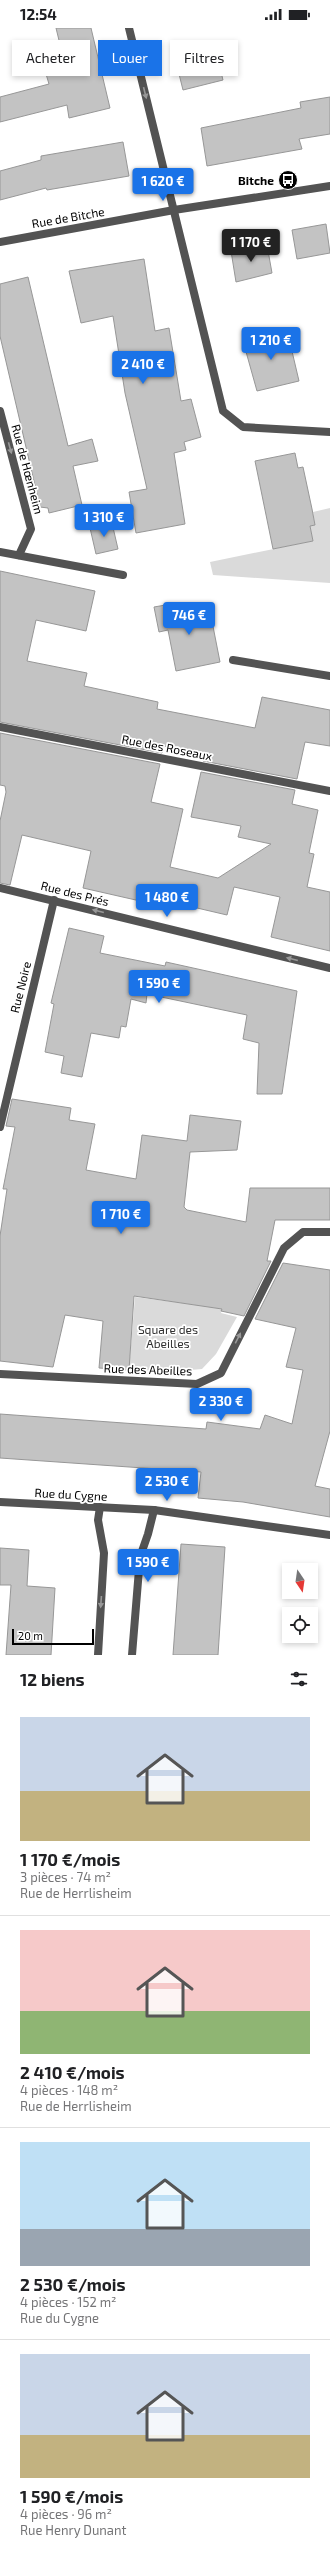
<!DOCTYPE html>
<html lang="fr">
<head>
<meta charset="utf-8">
<style>
  :root { --surface:#fff; --page:#f6f6f6; --text:#202124; --muted:#757577; --line:#e0e0e0; --accent:#1a73e8 }
  body { margin:0; font-family:"Exo 2",sans-serif; background:var(--page); color:var(--text); height:100vh; display:flex; flex-direction:column; font-size:15px; white-space:nowrap }
  * { box-sizing:border-box; margin:0 }
  p { font-size:13px; color:var(--muted) }
  .icon { flex:none; width:22px; height:22px; fill:none; stroke:currentColor; stroke-width:2; stroke-linecap:round; stroke-linejoin:round }
  .map { position:relative; height:1627px; overflow:hidden }
  .panel { display:flex; flex-direction:column; background:var(--surface); flex:1 }
  .panel>* { flex:none }
  .guide { position:absolute; left:12px; top:12px; width:306px; height:36px; display:flex; gap:8px }
  .needle { width:26px; rotate:167deg }
  .controls { position:absolute; left:282px; top:1535px; display:grid; gap:8px }
  .controls a { display:grid; place-items:center; width:36px; height:36px; border-radius:0px; background:var(--surface); box-shadow:0 2px 6px #0003; font-size:20px }
  .scale { position:absolute; left:12px; bottom:10px; width:82px; box-sizing:border-box; padding-left:4px; border:2px solid #000; border-top:0; font-size:11px; line-height:14px; white-space:nowrap; color:#000; -webkit-text-stroke:3px #fff; paint-order:stroke }
  .price { position:absolute; translate:-50% -34px; padding:0 9px; border-radius:4px; background:var(--accent); color:#fff; font-size:13px; line-height:26px; filter:drop-shadow(0 1px 2px #0008) }
  .price::after { content:''; position:absolute; left:50%; top:24px; width:12px; height:9px; margin-left:-6px; background:inherit; clip-path:polygon(0 0,100% 0,50% 100%) }
  .price.current { background:#222; color:#fff }
  ul { padding:0; list-style:none }
  li { display:grid; align-content:center; gap:8px; height:212px; padding:0 20px }
  li+li { border-top:1px solid var(--line) }
  li span { display:grid; place-items:center; height:124px; border-radius:0px; color:#555 }
  li>.icon { margin-inline-start:auto }
  span .icon { width:72px; height:72px; fill:#fffc; stroke-width:1 }
  li b { font-size:17px }
  h2 { display:flex; justify-content:space-between; align-items:center; height:48px; padding:0 20px; font-size:17px }
  .tag { padding:0 14px; border-radius:0px; background:var(--surface); box-shadow:0 2px 6px #0003; font-size:14px; line-height:36px }
  .tag.current { background:var(--accent); color:#fff }
  .status { display:flex; justify-content:space-between; align-items:center; height:28px; padding:0 20px; background:var(--surface); direction:ltr }
  .status svg { height:11px; fill:currentColor }
  .map>svg:first-child { display:block }
  .green { fill:#dadada }
  .building { fill:#c3c3c3; stroke:#979797 }
  .lines { fill:none; stroke-linecap:round; stroke-linejoin:round }
  .street { stroke:#535353; stroke-width:8 }
  .oneway { fill:#989898 }
  .labels { text-anchor:middle; dominant-baseline:central; stroke-width:3.5; stroke-linejoin:round; paint-order:stroke }
  .poi-label { font-size:12px; font-weight:bold; fill:#000; stroke:#fff; text-anchor:end }
  .street-label { font-size:12px; fill:#000; stroke:#fff }
  .park-label { font-size:12px; fill:#313131; stroke:#fff }
</style>
</head>
<body>
<div class="status"><b>12:54</b><svg viewBox="0 0 49 12"><path d="M0 12V9h3v3zM5 12V6h3v6zM10 12V3h3v9zM15 12V0h3v12zM26 1h20v11H26zM47 4h2v5h-2z"/></svg></div>
<div class="map">
<svg width="330" height="1627" viewBox="0 0 330 1627">
  <rect width="100%" height="100%" fill="#fff"/>
  <g class="green">
    <path d="M330 480V555L213 547 210 534 313 513 310 498 315 497 313 484Z"/>
    <path d="M135 1269 197 1277 198 1275 222 1281 221 1285 237 1289 216 1326 202 1341 179 1343 129 1342Z"/>
  </g>
  <g class="building">
    <path d="M56 0H91L110 80 69 90 67 77 0 94V69L49 56 46 46 66 41Z"/>
    <path d="M214 16 223 52 183 62 174 26Z"/>
    <path d="M330 69V106L299 111 302 121 207 138 201 100 301 80 300 74Z"/>
    <path d="M123 114 129 148 47 162 46 160 0 172V143L41 132V128Z"/>
    <path d="M326 196 330 225 297 231 292 202Z"/>
    <path d="M267 217 272 245 236 254 231 223Z"/>
    <path d="M144 231 155 303 169 300 181 373 191 371 201 409 184 414 186 422 174 425 185 496 136 505 129 464 147 461 125 365 113 288 81 295 69 243Z"/>
    <path d="M28 249 68 418 92 411 98 433 73 438 82 477 49 485 48 480 40 479 0 308V256Z"/>
    <path d="M287 302 299 353 257 363 243 313Z"/>
    <path d="M295 425 298 440 303 439 312 481 315 497 310 498 313 513 273 521 255 433Z"/>
    <path d="M112 495 118 521 96 526 90 500Z"/>
    <path d="M0 543 95 563 86 603 36 592 27 633 87 645 84 658 158 674 157 681 255 700 262 669 330 682V718L305 714 297 751 203 733 204 727 164 718 162 725 0 694Z"/>
    <path d="M177 575 179 584 209 578 220 634 176 643 168 602 159 604 154 579Z"/>
    <path d="M0 705 160 736 151 774 183 781 170 839 218 850 271 816 238 809 241 798 191 789 201 744 295 762 292 776 318 782 309 825 314 826 307 859 330 864V923L271 909 280 869 234 859 227 887 150 869 149 875 83 860 91 823 22 807 10 857 0 855V793L6 764 5 758 0 757Z"/>
    <path d="M69 900 104 908 100 925 165 938 166 934 297 963 282 1066H257L259 1015 243 1011 247 987 147 966 146 975 131 971 126 999 121 998 119 1010 91 1005 82 1049 61 1045 64 1028 45 1024 54 976 51 975Z"/>
    <path d="M12 1071 71 1080 69 1092 95 1096 86 1142 136 1151 142 1107 187 1113 190 1087 241 1093 237 1122 190 1124 184 1179 187 1182 246 1194 250 1160H330V1192H275L267 1233H271L244 1288 221 1283 222 1281 134 1268 129 1342 99 1340 103 1293 65 1287 53 1339 0 1333V1208L7 1161H3L15 1099 6 1098Z"/>
    <path d="M283 1235 330 1242V1403L315 1458 330 1461V1489L243 1474 198 1470 201 1444 0 1430V1386L206 1401 207 1394 260 1401 265 1387 292 1396 303 1342 286 1339 296 1300 255 1291Z"/>
    <path d="M181 1516 225 1519 218 1627H173Z"/>
    <path d="M0 1520 29 1522 27 1558 55 1560 51 1627H6L11 1557H0Z"/>
  </g>
  <g class="lines">
    <g class="street">
      <path d="M129 0 223 383 243 399 330 404"/>
      <path d="M0 214 174 182 330 158"/>
      <path d="M0 383 31 501 19 527"/>
      <path d="M0 524 123 547"/>
      <path d="M233 632 330 648"/>
      <path d="M0 699 330 763"/>
      <path d="M0 860 330 940"/>
      <path d="M0 1099 54 872"/>
      <path d="M0 1346 197 1356 221 1345 284 1220 303 1204H330"/>
      <path d="M0 1474 154 1482 330 1507"/>
      <path d="M98 1627 104 1525 98 1492 100 1479"/>
      <path d="M132 1627 140 1529 148 1506 154 1482"/>
    </g>
  </g>
  <defs><path id="oneway-solid" d="M-6-.8H1V-3.2L6.5 0L1 3.2V.8H-6Z"/></defs>
  <g class="oneway">
    <use href="#oneway-solid" transform="translate(145 65) rotate(76)"/>
    <use href="#oneway-solid" transform="translate(10 420) rotate(75)"/>
    <use href="#oneway-solid" transform="translate(98 883) rotate(-166)"/>
    <use href="#oneway-solid" transform="translate(292 931) rotate(-166)"/>
    <use href="#oneway-solid" transform="translate(238 1310) rotate(-63)"/>
    <use href="#oneway-solid" transform="translate(101 1574) rotate(94)"/>
  </g>
  <defs>
    <symbol id="bus-disc" viewBox="-11 -11 22 22"><circle r="9.5" fill="#000" stroke="#fff"/><path d="M-5-6H5V4H4V6H2V4H-2V6H-4V4H-5ZM-3.5-4V0h7V-4ZM-3.5 1.2v1.5H-2V1.2ZM2 1.2v1.5H3.5V1.2Z" fill="#fff"/></symbol>
  </defs>
  <g fill-rule="evenodd">
    <use href="#bus-disc" x="277" y="141" width="22" height="22"/>
  </g>
  <g class="labels">
    <g class="poi-label">
      <text x="274" y="152">Bitche</text>
    </g>
    <g class="street-label">
      <text transform="translate(68 189) rotate(-10)">Rue de Bitche</text>
      <text transform="translate(28 441) rotate(75)">Rue de Hœnheim</text>
      <text transform="translate(167 719) rotate(11)">Rue des Roseaux</text>
      <text transform="translate(75 865) rotate(14)">Rue des Prés</text>
      <text transform="translate(20 959) rotate(-76)">Rue Noire</text>
      <text transform="translate(148 1341) rotate(2)">Rue des Abeilles</text>
      <text transform="translate(71 1466) rotate(3)">Rue du Cygne</text>
    </g>
    <g class="park-label">
      <text x="168" y="1301">Square des<tspan x="168" dy="14">Abeilles</tspan></text>
    </g>
  </g>
</svg>
<div class="controls">
<a><svg class="needle" viewBox="-14 -14 28 28"><path d="M0-13l5 13h-10z" fill="#e53935"/><path d="M0 13l5-13h-10z" fill="#757577"/></svg></a>
<a><svg class="icon" aria-label="locate" viewBox="0 0 24 24"><circle cx="12" cy="12" r="6"/><path d="M12 2v4M12 18v4M2 12h4M18 12h4"/></svg></a>
</div>
<div class="scale">20 m</div>
<b class="price" style="left:163px;top:174px">1 620 €</b>
<b class="price current" style="left:251px;top:235px">1 170 €</b>
<b class="price" style="left:271px;top:333px">1 210 €</b>
<b class="price" style="left:143px;top:357px">2 410 €</b>
<b class="price" style="left:104px;top:510px">1 310 €</b>
<b class="price" style="left:189px;top:608px">746 €</b>
<b class="price" style="left:167px;top:890px">1 480 €</b>
<b class="price" style="left:159px;top:976px">1 590 €</b>
<b class="price" style="left:121px;top:1207px">1 710 €</b>
<b class="price" style="left:221px;top:1394px">2 330 €</b>
<b class="price" style="left:167px;top:1474px">2 530 €</b>
<b class="price" style="left:148px;top:1555px">1 590 €</b>
<div class="guide">
<a class="tag">Acheter</a>
<a class="tag current">Louer</a>
<a class="tag">Filtres</a>
</div>
</div>
<section class="panel">
<h2>12 biens<svg class="icon" aria-label="filters" viewBox="0 0 24 24"><path d="M4 7h16M4 17h16"/><circle cx="9" cy="7" r="2"/><circle cx="15" cy="17" r="2"/></svg></h2>
<ul>
<li><span style="background:linear-gradient(#c9d6e8 60%,#c2b280 0)"><svg class="icon" aria-label="home" viewBox="0 0 24 24"><path d="M3 11l9-7 9 7M6 9v11h12V9"/></svg></span><div><b>1 170 €/mois</b><p>3 pièces · 74 m²</p><p>Rue de Herrlisheim</p></div></li>
<li><span style="background:linear-gradient(#f6c9c9 65%,#8fb573 0)"><svg class="icon" aria-label="home" viewBox="0 0 24 24"><path d="M3 11l9-7 9 7M6 9v11h12V9"/></svg></span><div><b>2 410 €/mois</b><p>4 pièces · 148 m²</p><p>Rue de Herrlisheim</p></div></li>
<li><span style="background:linear-gradient(#bfe0f5 70%,#9aa5b1 0)"><svg class="icon" aria-label="home" viewBox="0 0 24 24"><path d="M3 11l9-7 9 7M6 9v11h12V9"/></svg></span><div><b>2 530 €/mois</b><p>4 pièces · 152 m²</p><p>Rue du Cygne</p></div></li>
<li><span style="background:linear-gradient(#c9d6e8 65%,#c2b280 0)"><svg class="icon" aria-label="home" viewBox="0 0 24 24"><path d="M3 11l9-7 9 7M6 9v11h12V9"/></svg></span><div><b>1 590 €/mois</b><p>4 pièces · 96 m²</p><p>Rue Henry Dunant</p></div></li>
</ul>
</section>
</body>
</html>
